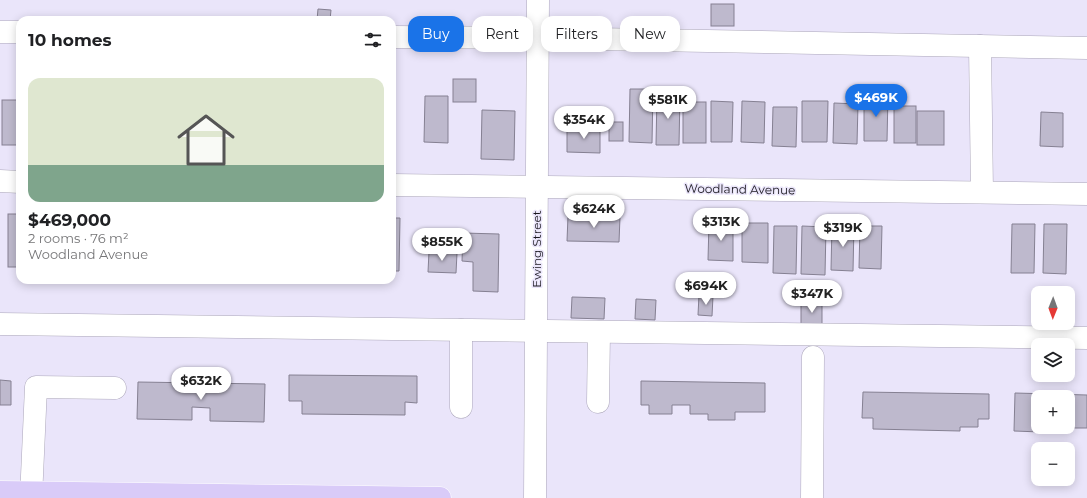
<!DOCTYPE html>
<html lang="en">
<head>
<meta charset="utf-8">
<style>
  :root { --surface:#fff; --page:#f2f2f2; --text:#202124; --muted:#757577; --accent:#1a73e8 }
  body { margin:0; font-family:Montserrat,sans-serif; background:var(--page); color:var(--text); height:100vh; display:flex; flex-direction:column; font-size:15px; white-space:nowrap }
  * { box-sizing:border-box; margin:0 }
  p { font-size:13px; color:var(--muted) }
  .icon { flex:none; width:22px; height:22px; fill:none; stroke:currentColor; stroke-width:2; stroke-linecap:round; stroke-linejoin:round }
  .map { position:relative; flex:1; overflow:hidden }
  .drawer { position:absolute; left:16px; top:16px; width:380px; height:268px; display:flex; flex-direction:column; background:var(--surface); border-radius:12px; box-shadow:0 2px 10px #0003 }
  .drawer>* { flex:none }
  .hud { position:absolute; left:408px; top:16px; width:380px; height:36px; display:flex; gap:8px }
  .needle { width:26px; rotate:181deg }
  .buttons { position:absolute; left:1031px; top:286px; display:grid; gap:8px }
  .buttons a { display:grid; place-items:center; width:44px; height:44px; border-radius:8px; background:var(--surface); box-shadow:0 2px 10px #0003; font-size:20px }
  .price { position:absolute; translate:-50% -34px; padding:0 9px; border-radius:14px; background:#fff; color:#222; font-size:13px; line-height:26px; filter:drop-shadow(0 1px 2px #0008) }
  .price::after { content:''; position:absolute; left:50%; top:24px; width:12px; height:9px; margin-left:-6px; background:inherit; clip-path:polygon(0 0,100% 0,50% 100%) }
  .price.selected { background:var(--accent); color:#fff }
  ul { padding:0; list-style:none }
  li { display:grid; align-content:center; gap:8px; height:212px; padding:0 12px }
  li span { display:grid; place-items:center; height:124px; border-radius:12px; color:#555 }
  li>.icon { margin-inline-start:auto }
  span .icon { width:72px; height:72px; fill:#fffc; stroke-width:1 }
  li b { font-size:17px }
  h2 { display:flex; justify-content:space-between; align-items:center; height:48px; padding:0 12px; font-size:17px }
  .pill { padding:0 14px; border-radius:12px; background:var(--surface); box-shadow:0 2px 10px #0003; font-size:14px; line-height:36px }
  .pill.selected { background:var(--accent); color:#fff }
  .map>svg:first-child { display:block }
  .building { fill:#beb9cd; stroke:#858092; fill-rule:evenodd }
  .lines { fill:none; stroke-linecap:round; stroke-linejoin:round }
  .minor-casing { stroke:#aca7ba; stroke-width:23 }
  .major-casing { stroke:#fff; stroke-width:23 }
  .minor { stroke:#fff; stroke-width:22 }
  .major { stroke:#d9cbf8; stroke-width:22 }
  .labels { text-anchor:middle; dominant-baseline:central; stroke-width:3; stroke-linejoin:round; paint-order:stroke }
  .street-label { font-size:12px; fill:#1a181f; stroke:#eae5fa }
</style>
</head>
<body>
<div class="map">
<svg width="1087" height="498" viewBox="0 0 1087 498">
  <rect width="100%" height="100%" fill="#eae5fa"/>
  <g class="building">
    <rect x="711" y="4" width="23" height="22"/>
    <path d="M318 9 331 10 330 20H317Z"/>
    <rect x="453" y="79" width="23" height="23"/>
    <path d="M630 89H653L652 143 629 142Z"/>
    <path d="M657 94H680L679 145H656Z"/>
    <path d="M864 95H888L887 141H864Z"/>
    <path d="M425 96H448V143L424 142Z"/>
    <rect x="2" y="100" width="18" height="45"/>
    <path d="M711 101 733 102 732 142H711Z"/>
    <path d="M742 101 765 102 764 143 741 142Z"/>
    <path d="M802 101H828L827 142H802Z"/>
    <rect x="683" y="102" width="23" height="41"/>
    <path d="M834 103 858 104 857 144 833 143Z"/>
    <rect x="894" y="106" width="22" height="37"/>
    <path d="M773 107H797L796 147 772 146Z"/>
    <path d="M482 110 515 111 514 160 481 159Z"/>
    <rect x="917" y="111" width="27" height="34"/>
    <path d="M1041 112 1063 113V147L1040 146Z"/>
    <rect x="609" y="122" width="14" height="19"/>
    <path d="M567 127 600 128V153L567 152Z"/>
    <rect x="8" y="214" width="12" height="53"/>
    <path d="M568 216 620 217 619 242 567 241Z"/>
    <path d="M392 218H400L399 271H392Z"/>
    <path d="M709 223 733 224V261L708 260Z"/>
    <path d="M742 223H768V263L742 262Z"/>
    <path d="M1012 224H1035L1034 273H1011Z"/>
    <path d="M1044 224H1067L1066 274 1043 273Z"/>
    <path d="M832 225H854L853 271 831 270Z"/>
    <path d="M774 226H797L796 274 773 273Z"/>
    <path d="M802 226 826 227 825 275 801 274Z"/>
    <path d="M860 226H882L881 269 859 268Z"/>
    <path d="M463 233 499 234 498 292 473 291V262L462 261Z"/>
    <path d="M429 252 457 253 456 273 428 272Z"/>
    <path d="M699 295 713 296 712 316 698 315Z"/>
    <path d="M572 297 605 298 604 319 571 318Z"/>
    <path d="M636 299 656 300 655 320 635 319Z"/>
    <rect x="801" y="302" width="21" height="23"/>
    <path d="M289 375 417 376V403L405 402V415L302 414V401H289Z"/>
    <path d="M0 380 11 381V405H0Z"/>
    <path d="M641 381 765 383V412H735V420H708V414H690V405H672V414H649V405H641Z"/>
    <path d="M138 382 265 384 264 422 210 421V408L192 407V420L137 419Z"/>
    <path d="M863 392 989 394V419H978V427H960V431L873 429V418H862Z"/>
    <path d="M1015 393 1087 395V428H1067V433L1014 431ZM1038 397H1068V427H1038Z"/>
  </g>
  <g class="lines">
    <defs>
      <g id="minor">
        <path d="M0 32H20"/>
        <path d="M392 37 538 38 1087 48"/>
        <path d="M980 46 982 192"/>
        <path d="M0 181 20 182"/>
        <path d="M392 185 1087 194"/>
        <path d="M0 324 1087 338"/>
        <path d="M461 330V407"/>
        <path d="M598 402 599 332"/>
        <path d="M31 498 36 387 115 388"/>
        <path d="M535 498 538 0"/>
        <path d="M812 498 813 357"/>
      </g>
      <path id="major" d="M0 492 440 498"/>
    </defs>
    <use href="#minor" class="minor-casing"/>
    <use href="#major" class="major-casing"/>
    <use href="#minor" class="minor"/>
    <use href="#major" class="major"/>
  </g>
  <g class="labels">
    <g class="street-label">
      <text transform="translate(740 189) rotate(1)">Woodland Avenue</text>
      <text transform="translate(536 249) rotate(-90)">Ewing Street</text>
    </g>
  </g>
</svg>
<div class="buttons">
<a><svg class="needle" viewBox="-14 -14 28 28"><path d="M0-13l5 13h-10z" fill="#e53935"/><path d="M0 13l5-13h-10z" fill="#757577"/></svg></a>
<a><svg class="icon" aria-label="layers" viewBox="0 0 24 24"><path d="M12 4l9 5-9 5-9-5zM3 14l9 5 9-5"/></svg></a>
<a>+</a>
<a>−</a>
</div>
<b class="price selected" style="left:876px;top:118px">$469K</b>
<b class="price" style="left:668px;top:120px">$581K</b>
<b class="price" style="left:584px;top:140px">$354K</b>
<b class="price" style="left:594px;top:229px">$624K</b>
<b class="price" style="left:721px;top:242px">$313K</b>
<b class="price" style="left:843px;top:248px">$319K</b>
<b class="price" style="left:442px;top:262px">$855K</b>
<b class="price" style="left:706px;top:306px">$694K</b>
<b class="price" style="left:812px;top:314px">$347K</b>
<b class="price" style="left:201px;top:401px">$632K</b>
<div class="hud">
<a class="pill selected">Buy</a>
<a class="pill">Rent</a>
<a class="pill">Filters</a>
<a class="pill">New</a>
</div>
<section class="drawer">
<h2>10 homes<svg class="icon" aria-label="filters" viewBox="0 0 24 24"><path d="M4 7h16M4 17h16"/><circle cx="9" cy="7" r="2"/><circle cx="15" cy="17" r="2"/></svg></h2>
<ul>
<li><span style="background:linear-gradient(#dfe7d0 70%,#7fa58c 0)"><svg class="icon" aria-label="home" viewBox="0 0 24 24"><path d="M3 11l9-7 9 7M6 9v11h12V9"/></svg></span><div><b>$469,000</b><p>2 rooms · 76 m²</p><p>Woodland Avenue</p></div></li>
</ul>
</section>
</div>
</body>
</html>
